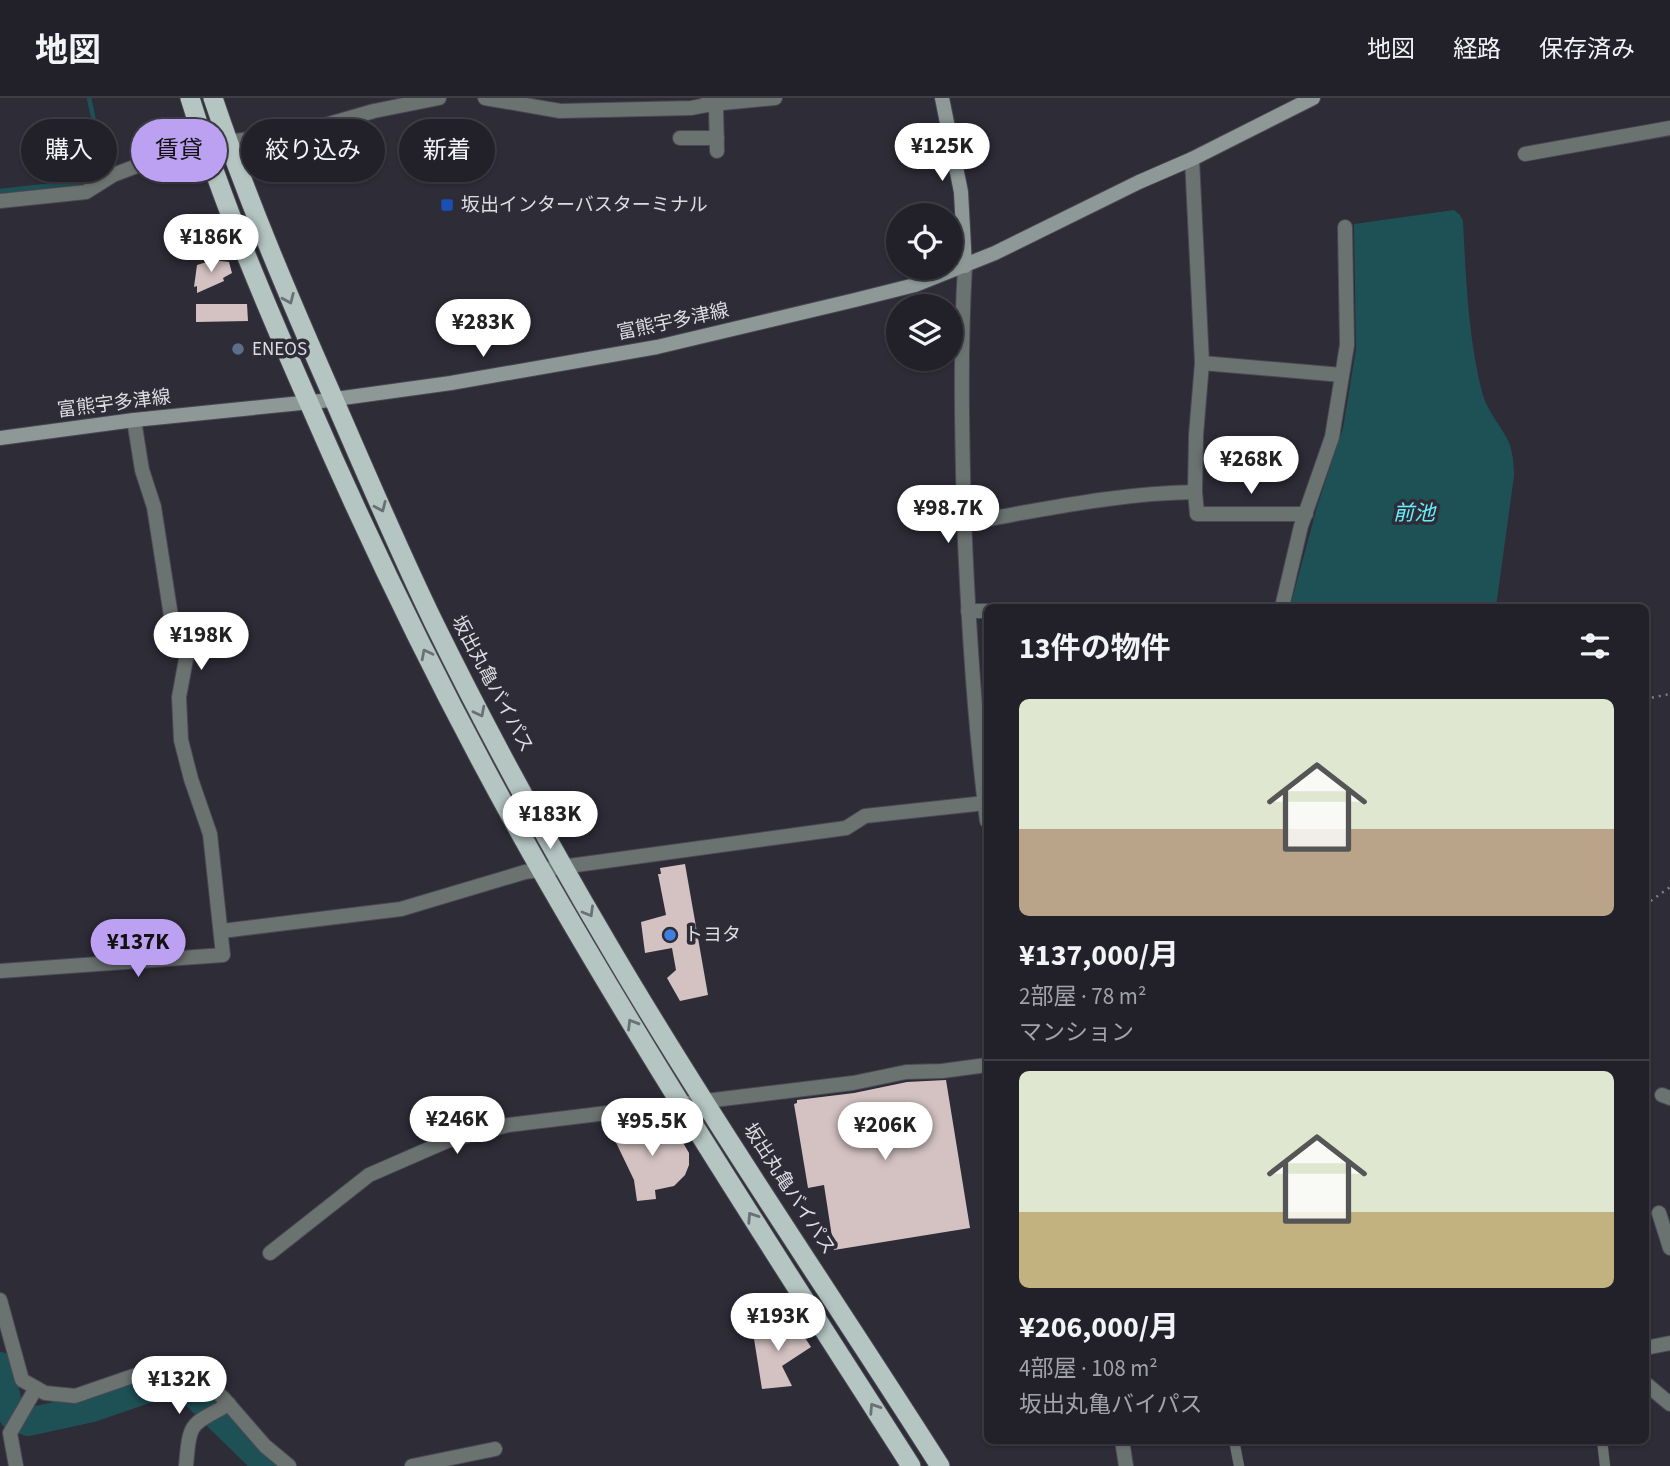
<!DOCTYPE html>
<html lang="ja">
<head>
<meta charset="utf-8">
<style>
  :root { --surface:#222129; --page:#2e2e35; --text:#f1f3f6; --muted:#a2a3a8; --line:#3f3e46; --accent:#bca0f2 }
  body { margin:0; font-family:"Source Sans 3","Noto Sans JP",sans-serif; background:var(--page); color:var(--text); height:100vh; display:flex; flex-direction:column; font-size:26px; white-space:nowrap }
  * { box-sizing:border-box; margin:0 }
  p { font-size:23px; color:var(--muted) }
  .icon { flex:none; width:38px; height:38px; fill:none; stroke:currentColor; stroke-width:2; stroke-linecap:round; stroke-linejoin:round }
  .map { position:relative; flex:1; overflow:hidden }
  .side { position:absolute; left:984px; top:506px; width:665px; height:840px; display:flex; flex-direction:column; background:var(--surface); border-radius:10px; box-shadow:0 2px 5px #0004,0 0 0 2px var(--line) }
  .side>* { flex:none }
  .guide { position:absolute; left:21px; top:21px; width:665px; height:63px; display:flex; gap:14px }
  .tools { position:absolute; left:886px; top:105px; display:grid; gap:14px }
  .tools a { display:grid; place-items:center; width:77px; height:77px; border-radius:50%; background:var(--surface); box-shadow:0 2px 5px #0004,0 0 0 2px var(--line); font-size:35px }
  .price { position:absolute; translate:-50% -60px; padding:0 16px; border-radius:24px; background:#fff; color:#222; font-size:23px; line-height:46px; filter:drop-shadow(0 2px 4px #0008) }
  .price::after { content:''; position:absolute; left:50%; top:42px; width:21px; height:16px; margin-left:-10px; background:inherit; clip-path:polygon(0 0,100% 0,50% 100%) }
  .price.active { background:var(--accent); color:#111 }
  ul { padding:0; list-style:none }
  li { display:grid; align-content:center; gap:14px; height:371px; padding:0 35px }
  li+li { border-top:2px solid var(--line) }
  li span { display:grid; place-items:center; height:217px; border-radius:10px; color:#555 }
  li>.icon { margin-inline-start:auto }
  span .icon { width:126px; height:126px; fill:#fffc; stroke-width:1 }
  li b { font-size:30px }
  h2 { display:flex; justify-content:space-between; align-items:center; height:84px; padding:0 35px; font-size:30px }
  .tag { padding:0 24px; border-radius:32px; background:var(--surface); box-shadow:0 2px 5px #0004,0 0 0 2px var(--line); font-size:24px; line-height:63px }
  .tag.active { background:var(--accent); color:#111 }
  header { display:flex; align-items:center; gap:42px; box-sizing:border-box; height:98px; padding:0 35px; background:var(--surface); border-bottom:2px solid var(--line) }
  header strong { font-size:33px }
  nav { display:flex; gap:38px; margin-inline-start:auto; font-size:24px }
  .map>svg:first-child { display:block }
  .water { fill:#1e5156 }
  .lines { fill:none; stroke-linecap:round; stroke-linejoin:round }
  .stream { stroke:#1e5156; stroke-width:4.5 }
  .river { stroke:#1e5156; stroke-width:28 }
  .building { fill:#d4c2c2 }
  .service-casing { stroke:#494853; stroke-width:11 }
  .minor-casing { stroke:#494853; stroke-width:16 }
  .tertiary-casing { stroke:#494853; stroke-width:16 }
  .secondary-casing { stroke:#494853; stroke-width:16 }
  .trunk-casing { stroke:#494853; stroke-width:21 }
  .path { stroke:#82818b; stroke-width:2.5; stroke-dasharray:2 5; stroke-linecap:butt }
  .service { stroke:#6b7371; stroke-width:10 }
  .minor { stroke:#6b7371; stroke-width:14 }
  .tertiary { stroke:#6b7371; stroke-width:14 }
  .secondary { stroke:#8e9997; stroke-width:14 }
  .trunk { stroke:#b4c5c2; stroke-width:19 }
  .oneway { stroke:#6a7176 }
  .transit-dot { fill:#1a4fb4; stroke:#2d2c37; stroke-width:2.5 }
  .service-dot { fill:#5c6f8a; stroke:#2d2c37; stroke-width:2.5 }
  .shop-dot { fill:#3f7fe0; stroke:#2d2c37; stroke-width:2.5 }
  .labels { text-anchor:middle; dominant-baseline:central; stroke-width:7; stroke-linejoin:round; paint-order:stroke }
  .poi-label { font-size:19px; fill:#dddce4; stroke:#2d2c37; text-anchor:start }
  .street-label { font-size:19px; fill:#dddce4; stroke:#2d2c37 }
  .water-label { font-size:21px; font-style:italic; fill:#64effb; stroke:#2d2c37 }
</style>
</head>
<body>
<header>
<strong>地図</strong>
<nav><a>地図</a><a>経路</a><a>保存済み</a></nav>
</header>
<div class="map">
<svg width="1670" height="1368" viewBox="0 0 1670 1368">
  <rect width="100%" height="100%" fill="#2d2c37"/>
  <path class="water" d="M1454 112 1460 117 1463 123C1466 181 1468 238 1482 294 1487 314 1502 328 1510 347 1513 357 1514 367 1514 378L1496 509H1290L1317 409 1343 330 1356 251 1354 126Z"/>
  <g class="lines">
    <path class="stream" d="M0 93 82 84 97 75 103 64 89 0"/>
    <path class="river" d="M0 1268 8 1306 13 1318 28 1324 92 1310 159 1287 192 1294 268 1368"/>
  </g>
  <g class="building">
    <path d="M213 162 229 164 232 175 223 180 224 183 197 195V188L194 189 197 167Z"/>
    <path d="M196 206H247L248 223 196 224Z"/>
    <path d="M685 766 708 897 680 903 667 880 676 872 672 850 645 855 641 824 666 817 658 776H661L660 770Z"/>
    <path d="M946 982 970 1130 834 1152 824 1087 808 1090 794 1006 797 1005V1002L854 995 907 984Z"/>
    <path d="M661 1025 662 1033 682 1043 689 1055V1067L685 1077 674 1088 655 1092 656 1101 637 1103 634 1082 610 1032Z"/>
    <path d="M792 1220 811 1249 782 1268 792 1288 762 1291 751 1222 764 1240Z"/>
  </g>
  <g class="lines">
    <defs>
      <g id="service">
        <path d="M1234 1342 1239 1368"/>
        <path d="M1602 1342 1605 1368"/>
      </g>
      <g id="minor">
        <path d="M485 0 560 13 691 10 712 6 775 0"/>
        <path d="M708 1 716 10 717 53"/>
        <path d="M680 40H717"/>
        <path d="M228 44 301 34 374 13 439 0"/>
        <path d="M1525 56 1670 30"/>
        <path d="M0 103 86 94 113 77 203 43"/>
        <path d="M1202 265 1342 277"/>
        <path d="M1195 394 1197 416H1306"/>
        <path d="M965 425C1042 412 1117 395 1195 394L1196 337 1202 265 1192 61"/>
        <path d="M1282 509 1301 428 1332 339 1347 247 1345 129"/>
        <path d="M968 513H987"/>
        <path d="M222 833 401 811 525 774 846 730 865 718 985 705"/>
        <path d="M0 873 223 857 210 736 191 681 181 642 179 599 186 561 183 542 171 518 154 409 142 372 134 322"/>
        <path d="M1662 997 1670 1000"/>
        <path d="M1659 1115 1670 1150"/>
        <path d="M270 1155 369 1077 447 1043 508 1027 853 985 906 974 942 973 987 967"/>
        <path d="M0 1202 22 1282 45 1295 75 1298 165 1267 199 1276 225 1302 265 1348 289 1368"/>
        <path d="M1645 1250 1670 1245"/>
        <path d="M1645 1285 1670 1306"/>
        <path d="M16 1368 10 1335 36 1290"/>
        <path d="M186 1368C190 1322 190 1328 229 1306"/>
        <path d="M412 1368 495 1351"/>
      </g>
      <g id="tertiary">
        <path d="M965 168C960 252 962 335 964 419 968 521 974 622 987 723"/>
        <path d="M1122 1342 1126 1368"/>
      </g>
      <g id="secondary">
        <path d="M942 0 961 94 965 168"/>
        <path d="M0 340 134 322 321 303 451 285 657 249 855 202 915 187 995 155 1139 84 1192 61 1313 0"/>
      </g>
      <g id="trunk">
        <path d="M190 0C222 104 265 205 309 305 378 464 455 621 541 772 657 975 785 1171 911 1368"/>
        <path d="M213 0C248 104 291 204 335 304 367 378 399 453 434 525 488 635 547 743 609 848 713 1025 830 1195 940 1368"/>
      </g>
    </defs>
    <use href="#service" class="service-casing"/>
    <use href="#minor" class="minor-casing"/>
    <use href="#tertiary" class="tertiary-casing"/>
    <use href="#secondary" class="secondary-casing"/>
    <use href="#trunk" class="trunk-casing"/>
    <g class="path">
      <path d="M1645 601 1670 596"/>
      <path d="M1645 807 1670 789"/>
    </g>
    <use href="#service" class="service"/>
    <use href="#minor" class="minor"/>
    <use href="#tertiary" class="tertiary"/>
    <use href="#secondary" class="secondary"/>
    <use href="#trunk" class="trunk"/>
  </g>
  <defs><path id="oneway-chevron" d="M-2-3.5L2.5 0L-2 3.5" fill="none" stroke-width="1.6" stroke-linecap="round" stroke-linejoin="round" transform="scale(1.75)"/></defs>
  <g class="oneway">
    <use href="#oneway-chevron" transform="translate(289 201) rotate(67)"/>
    <use href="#oneway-chevron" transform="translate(381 409) rotate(66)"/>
    <use href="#oneway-chevron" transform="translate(426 556) rotate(-117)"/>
    <use href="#oneway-chevron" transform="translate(480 614) rotate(63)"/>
    <use href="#oneway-chevron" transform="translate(589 814) rotate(60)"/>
    <use href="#oneway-chevron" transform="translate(632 926) rotate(-121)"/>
    <use href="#oneway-chevron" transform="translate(752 1119) rotate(-123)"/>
    <use href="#oneway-chevron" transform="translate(874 1310) rotate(-123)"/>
  </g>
  <rect class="transit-dot" x="440" y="100" width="14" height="14" rx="3.5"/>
  <circle class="service-dot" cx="238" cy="251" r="7"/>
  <circle class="shop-dot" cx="670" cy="837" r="7"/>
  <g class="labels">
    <g class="poi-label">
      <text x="461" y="107">坂出インターバスターミナル</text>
      <text x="252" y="251">ENEOS</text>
      <text x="684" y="837">トヨタ</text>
    </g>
    <g class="street-label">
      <text transform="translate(673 224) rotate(-12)">富熊宇多津線</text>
      <text transform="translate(114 306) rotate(-7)">富熊宇多津線</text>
      <text transform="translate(492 586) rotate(62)">坂出丸亀バイパス</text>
      <text transform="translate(789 1091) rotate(57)">坂出丸亀バイパス</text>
    </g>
    <g class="water-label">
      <text x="1414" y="415">前池</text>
    </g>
  </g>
</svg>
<div class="tools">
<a><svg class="icon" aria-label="locate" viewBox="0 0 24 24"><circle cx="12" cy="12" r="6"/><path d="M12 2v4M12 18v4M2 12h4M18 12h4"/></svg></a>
<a><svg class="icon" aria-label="layers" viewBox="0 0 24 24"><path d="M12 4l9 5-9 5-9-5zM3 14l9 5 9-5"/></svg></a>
</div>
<b class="price" style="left:942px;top:85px">¥125K</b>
<b class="price" style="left:211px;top:176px">¥186K</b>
<b class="price" style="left:483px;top:261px">¥283K</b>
<b class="price" style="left:1251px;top:398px">¥268K</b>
<b class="price" style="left:948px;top:447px">¥98.7K</b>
<b class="price" style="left:201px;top:574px">¥198K</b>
<b class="price" style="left:550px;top:753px">¥183K</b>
<b class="price active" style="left:138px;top:881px">¥137K</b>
<b class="price" style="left:457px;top:1058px">¥246K</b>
<b class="price" style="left:652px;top:1060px">¥95.5K</b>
<b class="price" style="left:885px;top:1064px">¥206K</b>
<b class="price" style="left:778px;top:1255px">¥193K</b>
<b class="price" style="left:179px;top:1318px">¥132K</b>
<div class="guide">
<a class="tag">購入</a>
<a class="tag active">賃貸</a>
<a class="tag">絞り込み</a>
<a class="tag">新着</a>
</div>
<section class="side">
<h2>13件の物件<svg class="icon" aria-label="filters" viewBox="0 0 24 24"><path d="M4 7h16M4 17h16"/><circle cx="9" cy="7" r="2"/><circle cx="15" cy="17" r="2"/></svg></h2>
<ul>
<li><span style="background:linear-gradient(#dfe7d0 60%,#b9a48a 0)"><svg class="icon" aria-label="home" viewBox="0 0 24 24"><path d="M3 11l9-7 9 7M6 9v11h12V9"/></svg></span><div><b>¥137,000/月</b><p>2部屋 · 78 m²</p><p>マンション</p></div></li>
<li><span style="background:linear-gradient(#dfe7d0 65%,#c2b280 0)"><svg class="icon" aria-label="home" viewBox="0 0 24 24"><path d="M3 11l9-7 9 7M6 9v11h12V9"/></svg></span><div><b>¥206,000/月</b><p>4部屋 · 108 m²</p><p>坂出丸亀バイパス</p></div></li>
</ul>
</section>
</div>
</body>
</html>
